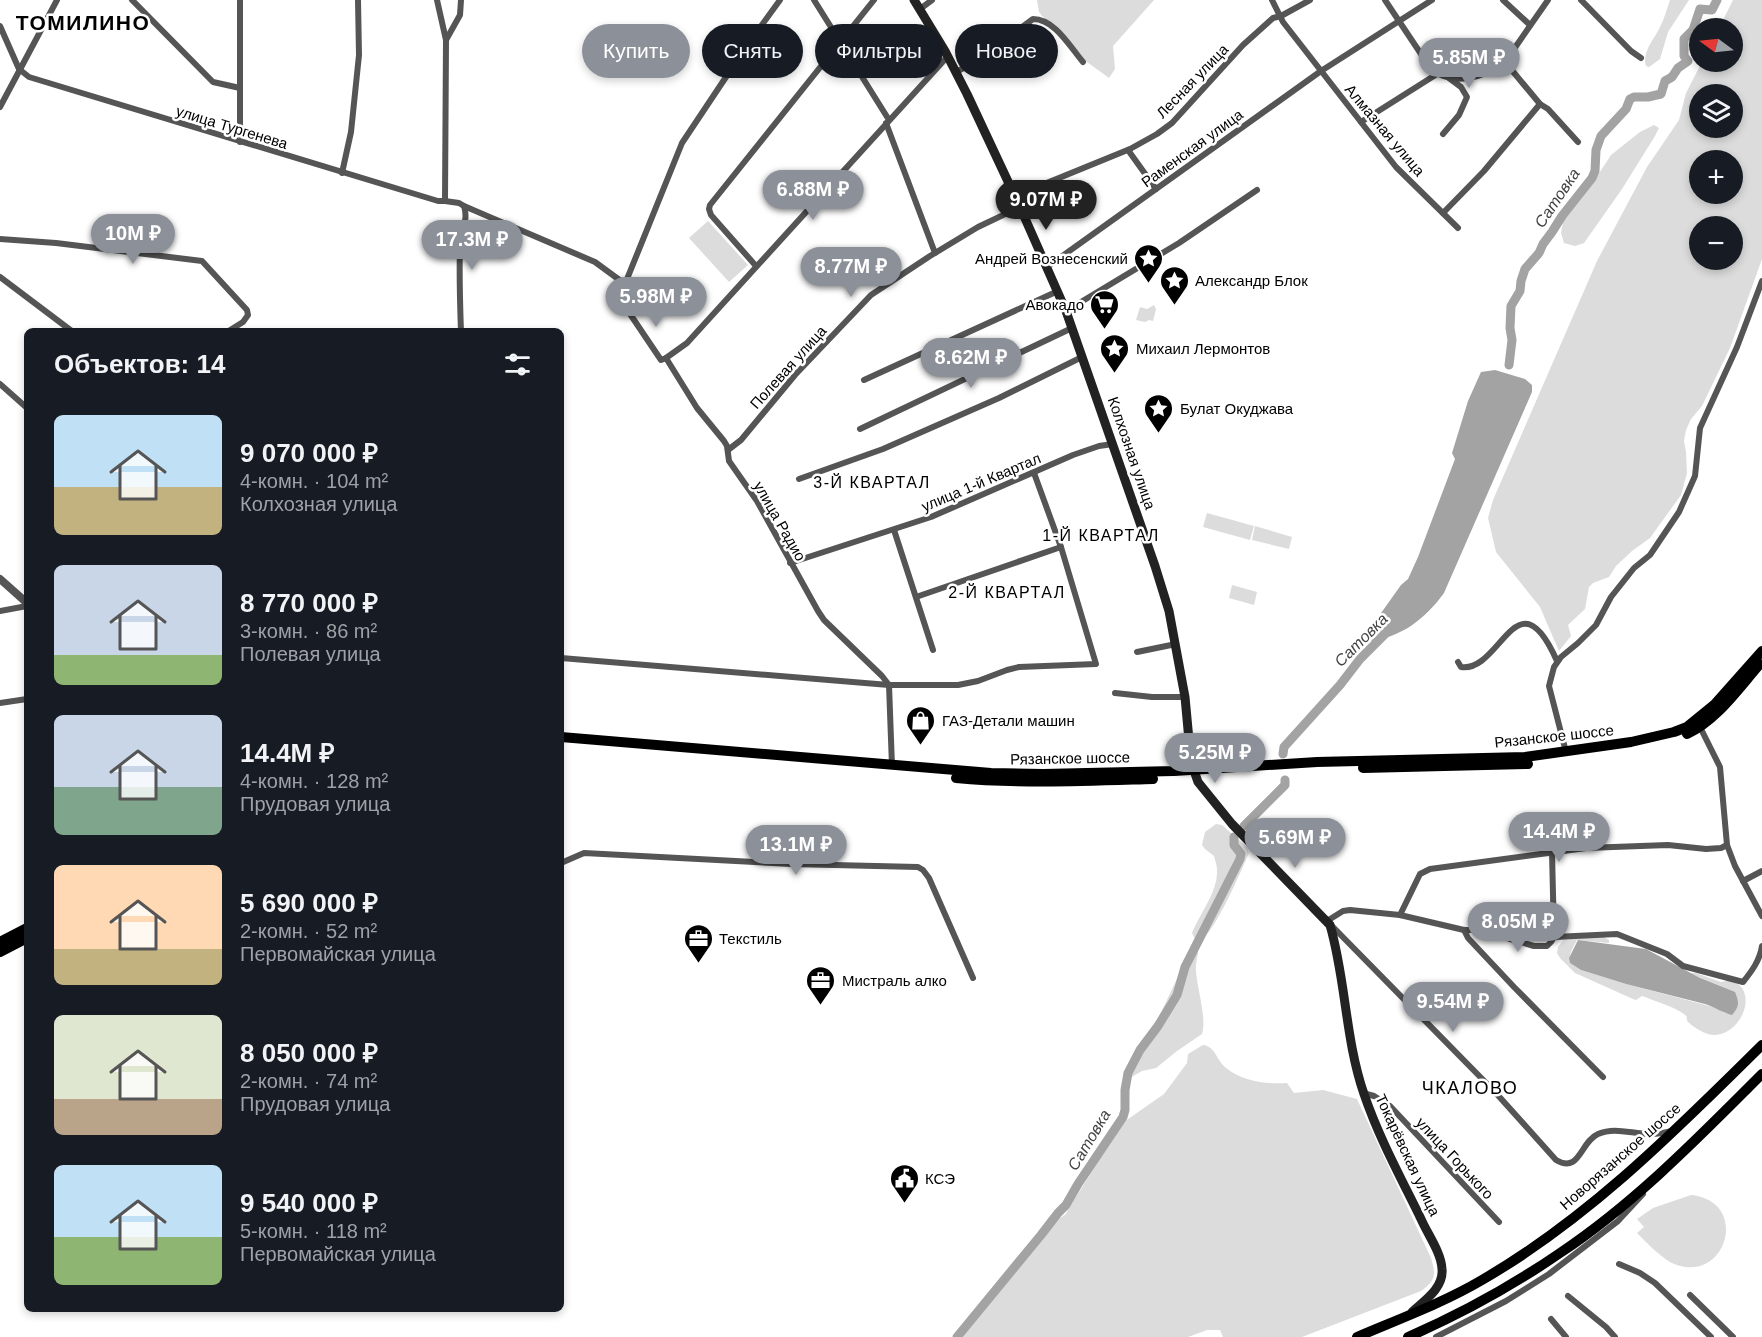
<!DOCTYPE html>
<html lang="ru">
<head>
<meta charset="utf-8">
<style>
  :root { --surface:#171b24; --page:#20242c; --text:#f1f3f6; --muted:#9ea1a6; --accent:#8c9099 }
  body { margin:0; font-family:Helvetica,sans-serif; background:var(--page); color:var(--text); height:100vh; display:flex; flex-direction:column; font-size:22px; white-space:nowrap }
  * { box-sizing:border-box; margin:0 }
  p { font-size:20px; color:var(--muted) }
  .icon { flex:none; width:33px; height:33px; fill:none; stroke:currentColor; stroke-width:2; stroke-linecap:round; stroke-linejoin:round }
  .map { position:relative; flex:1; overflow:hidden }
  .sheet { position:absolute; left:24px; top:328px; width:540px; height:984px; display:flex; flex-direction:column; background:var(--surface); border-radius:9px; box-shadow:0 3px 9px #0003 }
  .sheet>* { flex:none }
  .hud { position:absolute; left:582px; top:24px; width:570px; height:54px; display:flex; gap:12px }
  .needle { width:39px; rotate:285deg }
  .fabs { position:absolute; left:1689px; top:18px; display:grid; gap:12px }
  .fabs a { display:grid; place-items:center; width:54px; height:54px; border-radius:50%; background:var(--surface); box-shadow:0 3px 9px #0003; font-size:30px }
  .price { position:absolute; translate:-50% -51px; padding:0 14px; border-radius:21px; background:var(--accent); color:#fff; font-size:20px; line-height:39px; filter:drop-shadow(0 2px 3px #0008) }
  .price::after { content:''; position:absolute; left:50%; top:36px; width:18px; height:14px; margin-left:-9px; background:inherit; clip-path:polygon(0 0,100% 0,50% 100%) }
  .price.active { background:#222; color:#fff }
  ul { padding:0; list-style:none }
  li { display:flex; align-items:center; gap:18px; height:150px; padding:0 30px }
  li span { display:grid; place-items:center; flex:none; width:168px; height:120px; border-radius:9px; color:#555 }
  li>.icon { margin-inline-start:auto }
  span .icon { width:72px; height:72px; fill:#fffc; stroke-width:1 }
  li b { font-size:26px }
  h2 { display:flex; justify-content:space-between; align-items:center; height:72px; padding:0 30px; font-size:26px }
  .chip { padding:0 21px; border-radius:27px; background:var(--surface); box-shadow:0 3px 9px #0003; font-size:21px; line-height:54px }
  .chip.active { background:var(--accent); color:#fff }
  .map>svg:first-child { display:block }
  .green { fill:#dcdcdc; fill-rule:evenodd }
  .water { fill:#a3a3a3 }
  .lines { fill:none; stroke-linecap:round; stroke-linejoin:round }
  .river { stroke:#a3a3a3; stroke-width:9 }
  .minor { stroke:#555; stroke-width:6 }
  .tertiary { stroke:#555; stroke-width:8 }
  .secondary { stroke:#222; stroke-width:9 }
  .primary { stroke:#000; stroke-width:10 }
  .trunk { stroke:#000; stroke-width:10 }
  .labels { text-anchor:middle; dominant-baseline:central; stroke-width:5; stroke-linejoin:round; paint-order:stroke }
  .street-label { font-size:15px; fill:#000; stroke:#fff }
  .poi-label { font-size:15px; fill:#000; stroke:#fff; text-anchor:start }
  .water-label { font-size:16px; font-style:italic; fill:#444; stroke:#fff }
  .neighbourhood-label { font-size:16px; letter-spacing:1.5px; fill:#000; stroke:#fff }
  .quarter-label { font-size:18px; letter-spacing:1.5px; fill:#000; stroke:#fff }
  .district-label { font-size:21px; font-weight:bold; letter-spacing:1.5px; fill:#000; stroke:#fff }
</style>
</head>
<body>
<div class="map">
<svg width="1762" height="1337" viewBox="0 0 1762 1337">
  <rect width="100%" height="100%" fill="#fff"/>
  <g class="green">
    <path d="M1037 0H1154L1113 46 1115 69 1109 78 1087 62 1055 26 1043 17 1039 12Z"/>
    <path d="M1670 0H1689L1668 32 1660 59 1649 67 1646 66C1642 51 1654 40 1660 27 1664 19 1667 9 1670 0Z"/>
    <path d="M1733 0H1762V259L1730 348 1702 406 1691 419 1686 430 1684 441 1686 452 1687 473 1681 495 1650 538 1632 551 1616 566 1609 577 1593 583 1589 587 1585 609 1568 625 1571 636 1559 651 1540 607 1496 552 1488 518 1493 500 1597 261 1647 167 1679 120 1686 93 1702 62H1732V28H1719ZM1700 94H1732V128H1700ZM1700 160H1732V194H1700ZM1700 226H1732V260H1700Z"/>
    <path d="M1654 125 1659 128 1655 136 1622 189 1584 243 1575 246 1564 243 1561 233 1564 217 1598 175 1611 155 1640 132Z"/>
    <path d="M708 221 748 265 729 282 689 238Z"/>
    <path d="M1154 305 1156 309 1153 321 1149 320 1145 322 1136 320 1140 307 1147 309Z"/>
    <path d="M1207 513 1254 526 1250 540 1203 527Z"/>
    <path d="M1255 526 1292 537 1289 549 1252 540Z"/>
    <path d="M1232 585 1257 592 1254 605 1229 598Z"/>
    <path d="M1216 824 1222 825 1247 847 1249 853C1240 873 1216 930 1201 940L1195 939 1192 933C1200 913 1218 892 1217 870 1217 865 1215 860 1214 856L1205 849 1202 845 1205 832Z"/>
    <path d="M1602 936 1609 940V943L1577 940C1573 948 1568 954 1570 963L1581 970 1626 984 1717 1008 1726 1014 1700 978 1690 973H1696L1721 982 1731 980C1735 982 1740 985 1742 988 1755 1008 1731 1041 1708 1034 1703 1033 1692 1026 1688 1022 1684 1016 1690 1019 1684 1014 1673 1006 1657 1002 1645 997L1642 996 1636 1000 1633 999 1575 973 1560 958 1557 953 1558 947 1564 939Z"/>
    <path d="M1193 945 1198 947C1199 955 1195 963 1196 971 1197 988 1207 1019 1202 1034L1177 1051 1156 1068 1142 1071 1130 1078 1128 1067 1138 1049 1156 1023Z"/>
    <path d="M1203 1045C1215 1046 1217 1061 1226 1068 1244 1082 1265 1084 1287 1083L1294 1093 1323 1090 1357 1099 1431 1258C1436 1275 1436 1280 1421 1291L1302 1337H1223L1220 1330H1207L1188 1337H961C984 1303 1013 1273 1039 1242 1048 1231 1053 1221 1065 1215L1121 1124 1164 1094 1187 1063 1188 1054Z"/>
    <path d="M1691 1195C1750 1201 1727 1282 1677 1265 1664 1261 1647 1243 1637 1233L1644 1227 1637 1219 1653 1208Z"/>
  </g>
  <g class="water">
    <path d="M1495 370 1525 379 1532 385V392L1444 593C1425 619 1401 638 1368 641L1364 637 1401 585 1408 579 1418 557 1455 459 1452 453 1468 401 1481 372Z"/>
    <path d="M1578 940 1646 949 1700 978 1735 992C1739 1002 1740 1006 1732 1015 1723 1013 1715 1007 1705 1004L1626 984 1581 970 1570 963 1569 958Z"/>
  </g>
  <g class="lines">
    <g class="river">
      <path d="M1509 365 1512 340 1510 328 1511 306 1520 291 1521 281 1525 269 1539 253 1543 244 1552 232 1562 216 1592 178 1595 171 1596 150 1601 136 1626 109 1630 99 1634 97H1648L1661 94 1665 81 1672 77 1678 68 1688 61 1684 56V39L1693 30 1700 9 1712 10 1717 0"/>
      <path d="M1283 754 1284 747 1340 685 1360 659 1386 633"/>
      <path d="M1244 826 1285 785V780"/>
      <path d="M957 1337 1041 1235 1058 1213 1066 1205 1078 1184 1123 1117 1125 1110V1090L1128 1073 1140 1050 1158 1026 1177 995 1185 967 1240 859 1241 854 1234 845V837"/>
    </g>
    <g class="minor">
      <path d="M132 0 213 82 240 88"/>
      <path d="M437 0 446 40"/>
      <path d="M780 0 748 44 682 143 625 284 624 299 628 311 661 360 666 358 687 343 948 56"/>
      <path d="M814 0 889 120"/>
      <path d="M1272 0 1283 22 1396 167 1458 228"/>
      <path d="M1385 0 1431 69C1453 87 1485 77 1505 62L1540 104 1548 109 1578 142"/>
      <path d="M1503 0 1530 25"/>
      <path d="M1581 0 1631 51 1641 58"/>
      <path d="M920 9 932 0"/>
      <path d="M0 26 19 69 29 77 438 201H445L446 40 460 15 461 0"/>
      <path d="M1505 62 1548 0"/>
      <path d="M956 72 975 62 1033 19C1055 19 1070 47 1083 62"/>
      <path d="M0 107 57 0"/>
      <path d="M1361 122 1437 74"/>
      <path d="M886 123 935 253"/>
      <path d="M1443 134 1459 115 1467 97 1461 87 1449 78"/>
      <path d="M240 142V0"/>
      <path d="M1128 150 1156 189"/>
      <path d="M342 173 351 132 359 55 358 0"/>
      <path d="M1015 196 1130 149 1157 134 1172 123 1243 45 1273 18 1281 16 1310 0"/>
      <path d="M445 201 459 203 464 206C469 221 460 232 460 247 459 275 460 304 461 332"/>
      <path d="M464 206 595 262 625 284"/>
      <path d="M1443 213 1484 171 1540 104"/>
      <path d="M0 239 56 243 202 261 247 310 248 315 243 322 227 332"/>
      <path d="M756 266 711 215 709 209 710 205 874 0"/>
      <path d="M1047 267 1321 71 1432 0"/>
      <path d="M0 277 73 332"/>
      <path d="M1066 311 1179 243 1257 190"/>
      <path d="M666 358 697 408 724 441 727 446 729 461 757 501 818 611 824 620 882 676 889 685 892 766"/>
      <path d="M864 380 1058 291"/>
      <path d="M0 384 27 408"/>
      <path d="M860 429 1072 328"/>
      <path d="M728 450 741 440 795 375 871 295 930 256 978 227 1020 207"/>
      <path d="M799 479 883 449 999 398 1082 357"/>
      <path d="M894 530 933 650"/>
      <path d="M790 563 931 517 1073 455 1099 446 1113 444"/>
      <path d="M916 597 1061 547"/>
      <path d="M0 611 27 606"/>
      <path d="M1137 652 1176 644"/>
      <path d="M561 658 889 685H958L978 681 1007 670 1019 667 1096 664 1061 547 1034 473"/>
      <path d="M1458 662 1461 667C1501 673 1517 571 1557 661"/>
      <path d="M1115 693 1152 697H1185"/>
      <path d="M0 703 27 699"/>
      <path d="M1700 727 1720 767 1727 845 1735 866 1762 916"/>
      <path d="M1566 752 1549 686 1554 667 1561 657 1578 643 1596 625 1611 597 1634 568 1650 555 1679 512 1695 476 1700 428 1737 347 1762 281"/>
      <path d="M1552 852 1554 937"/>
      <path d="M561 863 584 853 791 864 918 867 923 870 929 878 973 978"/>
      <path d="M1743 881 1762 871"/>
      <path d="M1400 915 1420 874 1430 869 1586 848 1668 845 1706 849 1721 848 1727 845"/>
      <path d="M1327 921 1343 911 1350 910 1400 915 1464 930H1475L1490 933 1534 946H1547L1551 942 1554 937"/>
      <path d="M1332 926 1495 1092 1556 1160C1580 1174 1580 1142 1598 1134 1616 1126 1634 1135 1653 1134 1659 1134 1666 1132 1672 1131"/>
      <path d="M1464 930 1468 938 1514 987 1603 1077"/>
      <path d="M1554 937 1617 934 1667 954 1683 966 1743 982C1752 971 1760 960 1762 946"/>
      <path d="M1363 1093 1374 1096 1390 1106 1499 1222"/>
      <path d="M1619 1264 1640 1273 1655 1283 1711 1337"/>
      <path d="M1690 1295 1733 1337"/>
      <path d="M1568 1296 1606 1327 1615 1337"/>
      <path d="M1551 1319 1566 1337"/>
      <path d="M1436 1337 1506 1301 1549 1274 1618 1221 1643 1194"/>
    </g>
    <path class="tertiary" d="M0 579 27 603"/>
    <path class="secondary" d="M914 0 945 51 967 94 1020 207 1066 311 1155 566 1169 611 1185 697 1191 762 1198 782 1232 824 1330 925C1346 980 1345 1039 1364 1094 1379 1138 1401 1178 1421 1219 1428 1235 1441 1252 1442 1269 1444 1288 1424 1301 1412 1312"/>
    <g class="primary">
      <path d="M1687 734C1717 720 1738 689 1760 664"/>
      <path d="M561 737 991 773 1043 774 1174 771 1317 762 1525 757 1631 742 1674 732 1687 727 1714 705 1762 651"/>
      <path d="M1363 768 1528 764"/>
      <path d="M956 778C1021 784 1087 781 1153 779"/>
      <path d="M0 942 27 928"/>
      <path d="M0 952 27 938"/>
    </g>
    <g class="trunk">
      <path d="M1357 1337C1399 1319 1443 1303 1482 1280 1589 1218 1675 1131 1762 1045"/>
      <path d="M1408 1337C1461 1314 1512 1286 1560 1253 1635 1203 1699 1137 1762 1074"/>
    </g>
  </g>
  <defs>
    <symbol id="sight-pin" viewBox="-11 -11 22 30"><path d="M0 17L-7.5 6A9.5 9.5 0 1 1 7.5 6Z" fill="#000" stroke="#fff"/><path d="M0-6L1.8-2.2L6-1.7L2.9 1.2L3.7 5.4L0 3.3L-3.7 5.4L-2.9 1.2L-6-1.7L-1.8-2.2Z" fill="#fff"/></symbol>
    <symbol id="supermarket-pin" viewBox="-11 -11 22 30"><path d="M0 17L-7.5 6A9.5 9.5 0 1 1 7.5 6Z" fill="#000" stroke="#fff"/><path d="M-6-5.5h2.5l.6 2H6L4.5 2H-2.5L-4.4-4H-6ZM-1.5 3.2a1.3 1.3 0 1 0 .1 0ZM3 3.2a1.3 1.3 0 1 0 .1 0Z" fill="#fff"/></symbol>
    <symbol id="shop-pin" viewBox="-11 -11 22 30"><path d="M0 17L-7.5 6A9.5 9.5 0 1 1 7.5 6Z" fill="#000" stroke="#fff"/><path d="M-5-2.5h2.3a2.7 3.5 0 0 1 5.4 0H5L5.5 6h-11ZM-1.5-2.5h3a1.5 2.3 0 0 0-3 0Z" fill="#fff"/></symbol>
    <symbol id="office-pin" viewBox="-11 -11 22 30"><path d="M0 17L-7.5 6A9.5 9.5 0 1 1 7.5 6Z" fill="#000" stroke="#fff"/><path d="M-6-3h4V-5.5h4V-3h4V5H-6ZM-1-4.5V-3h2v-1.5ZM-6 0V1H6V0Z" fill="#fff"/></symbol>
    <symbol id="civic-pin" viewBox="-11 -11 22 30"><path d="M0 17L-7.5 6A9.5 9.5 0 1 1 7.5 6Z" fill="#000" stroke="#fff"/><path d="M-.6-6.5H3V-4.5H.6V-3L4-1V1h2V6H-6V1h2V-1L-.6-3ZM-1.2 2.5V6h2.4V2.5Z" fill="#fff"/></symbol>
  </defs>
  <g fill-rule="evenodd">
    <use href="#sight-pin" x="1132" y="242" width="33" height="45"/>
    <use href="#sight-pin" x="1158" y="264" width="33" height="45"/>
    <use href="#supermarket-pin" x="1088" y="288" width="33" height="45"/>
    <use href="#sight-pin" x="1098" y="332" width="33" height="45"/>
    <use href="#sight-pin" x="1142" y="392" width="33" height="45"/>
    <use href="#shop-pin" x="904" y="704" width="33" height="45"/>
    <use href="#office-pin" x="682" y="922" width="33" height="45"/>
    <use href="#office-pin" x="804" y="964" width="33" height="45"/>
    <use href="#civic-pin" x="888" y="1162" width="33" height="45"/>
  </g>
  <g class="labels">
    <g class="street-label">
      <text transform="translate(1192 81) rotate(-46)">Лесная улица</text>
      <text transform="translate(232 127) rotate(17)">улица Тургенева</text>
      <text transform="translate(1385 130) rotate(50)">Алмазная улица</text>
      <text transform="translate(1192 148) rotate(-36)">Раменская улица</text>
      <text transform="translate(788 367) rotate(-48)">Полевая улица</text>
      <text transform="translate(1132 453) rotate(71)">Колхозная улица</text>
      <text transform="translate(981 482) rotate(-23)">улица 1-й Квартал</text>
      <text transform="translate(780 521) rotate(60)">улица Радио</text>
      <text transform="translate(1554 736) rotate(-6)">Рязанское шоссе</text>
      <text transform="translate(1070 758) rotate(-1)">Рязанское шоссе</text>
      <text transform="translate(1408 1155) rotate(65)">Токарёвская улица</text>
      <text transform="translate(1620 1156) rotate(-41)">Новорязанское шоссе</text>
      <text transform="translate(1455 1158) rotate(47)">улица Горького</text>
    </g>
    <g class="poi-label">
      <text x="1128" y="258" text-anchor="end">Андрей Вознесенский</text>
      <text x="1195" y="280">Александр Блок</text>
      <text x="1084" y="304" text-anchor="end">Авокадо</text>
      <text x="1136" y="348">Михаил Лермонтов</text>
      <text x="1180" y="408">Булат Окуджава</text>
      <text x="942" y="720">ГАЗ-Детали машин</text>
      <text x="719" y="938">Текстиль</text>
      <text x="842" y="980">Мистраль алко</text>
      <text x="925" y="1178">КСЭ</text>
    </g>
    <g class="water-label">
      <text transform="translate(1557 198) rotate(-56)">Сатовка</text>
      <text transform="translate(1361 640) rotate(-45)">Сатовка</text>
      <text transform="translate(1089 1140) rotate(-59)">Сатовка</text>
    </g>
    <g class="neighbourhood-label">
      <text x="872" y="482">3-Й КВАРТАЛ</text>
      <text x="1101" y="535">1-Й КВАРТАЛ</text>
      <text x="1007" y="592">2-Й КВАРТАЛ</text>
    </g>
    <g class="quarter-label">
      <text x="1470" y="1088">ЧКАЛОВО</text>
    </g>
    <g class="district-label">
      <text x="83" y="22">ТОМИЛИНО</text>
    </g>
  </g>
</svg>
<div class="fabs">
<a><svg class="needle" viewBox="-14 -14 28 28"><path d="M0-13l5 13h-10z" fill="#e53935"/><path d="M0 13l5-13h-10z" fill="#9ea1a6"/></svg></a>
<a><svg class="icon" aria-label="layers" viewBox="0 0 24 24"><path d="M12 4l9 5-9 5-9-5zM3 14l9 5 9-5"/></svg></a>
<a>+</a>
<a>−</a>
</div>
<b class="price" style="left:1469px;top:89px">5.85M ₽</b>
<b class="price" style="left:813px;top:221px">6.88M ₽</b>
<b class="price active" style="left:1046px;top:231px">9.07M ₽</b>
<b class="price" style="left:133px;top:265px">10M ₽</b>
<b class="price" style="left:472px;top:271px">17.3M ₽</b>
<b class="price" style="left:851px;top:298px">8.77M ₽</b>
<b class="price" style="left:656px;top:328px">5.98M ₽</b>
<b class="price" style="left:971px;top:389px">8.62M ₽</b>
<b class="price" style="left:1215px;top:784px">5.25M ₽</b>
<b class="price" style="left:1559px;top:863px">14.4M ₽</b>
<b class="price" style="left:1295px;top:869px">5.69M ₽</b>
<b class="price" style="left:796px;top:876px">13.1M ₽</b>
<b class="price" style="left:1518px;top:953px">8.05M ₽</b>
<b class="price" style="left:1453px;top:1033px">9.54M ₽</b>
<div class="hud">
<a class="chip active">Купить</a>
<a class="chip">Снять</a>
<a class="chip">Фильтры</a>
<a class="chip">Новое</a>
</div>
<section class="sheet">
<h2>Объектов: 14<svg class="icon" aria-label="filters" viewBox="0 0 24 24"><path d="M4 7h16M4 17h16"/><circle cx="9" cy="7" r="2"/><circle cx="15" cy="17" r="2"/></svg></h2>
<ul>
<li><span style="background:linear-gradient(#bfe0f5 60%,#c2b280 0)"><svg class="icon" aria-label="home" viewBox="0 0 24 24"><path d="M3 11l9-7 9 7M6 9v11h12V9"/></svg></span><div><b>9 070 000 ₽</b><p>4-комн. · 104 m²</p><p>Колхозная улица</p></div></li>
<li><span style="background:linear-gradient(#c9d6e8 75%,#8fb573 0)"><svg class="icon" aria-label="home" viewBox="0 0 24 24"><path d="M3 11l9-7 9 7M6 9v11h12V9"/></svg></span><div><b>8 770 000 ₽</b><p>3-комн. · 86 m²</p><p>Полевая улица</p></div></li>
<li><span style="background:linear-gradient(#c9d6e8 60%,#7fa58c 0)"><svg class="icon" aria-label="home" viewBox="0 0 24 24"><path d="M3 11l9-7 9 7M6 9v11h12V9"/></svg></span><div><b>14.4M ₽</b><p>4-комн. · 128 m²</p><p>Прудовая улица</p></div></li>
<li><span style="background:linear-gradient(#ffd9b3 70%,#c2b280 0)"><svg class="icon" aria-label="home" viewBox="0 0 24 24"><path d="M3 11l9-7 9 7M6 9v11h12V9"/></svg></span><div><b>5 690 000 ₽</b><p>2-комн. · 52 m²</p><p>Первомайская улица</p></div></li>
<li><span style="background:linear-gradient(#dfe7d0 70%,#b9a48a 0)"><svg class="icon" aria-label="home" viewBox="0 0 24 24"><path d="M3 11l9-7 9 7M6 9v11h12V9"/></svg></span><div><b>8 050 000 ₽</b><p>2-комн. · 74 m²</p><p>Прудовая улица</p></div></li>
<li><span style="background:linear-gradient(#bfe0f5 60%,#8fb573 0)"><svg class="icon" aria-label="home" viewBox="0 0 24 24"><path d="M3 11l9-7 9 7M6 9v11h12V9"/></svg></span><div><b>9 540 000 ₽</b><p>5-комн. · 118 m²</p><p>Первомайская улица</p></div></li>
</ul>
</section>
</div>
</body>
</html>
